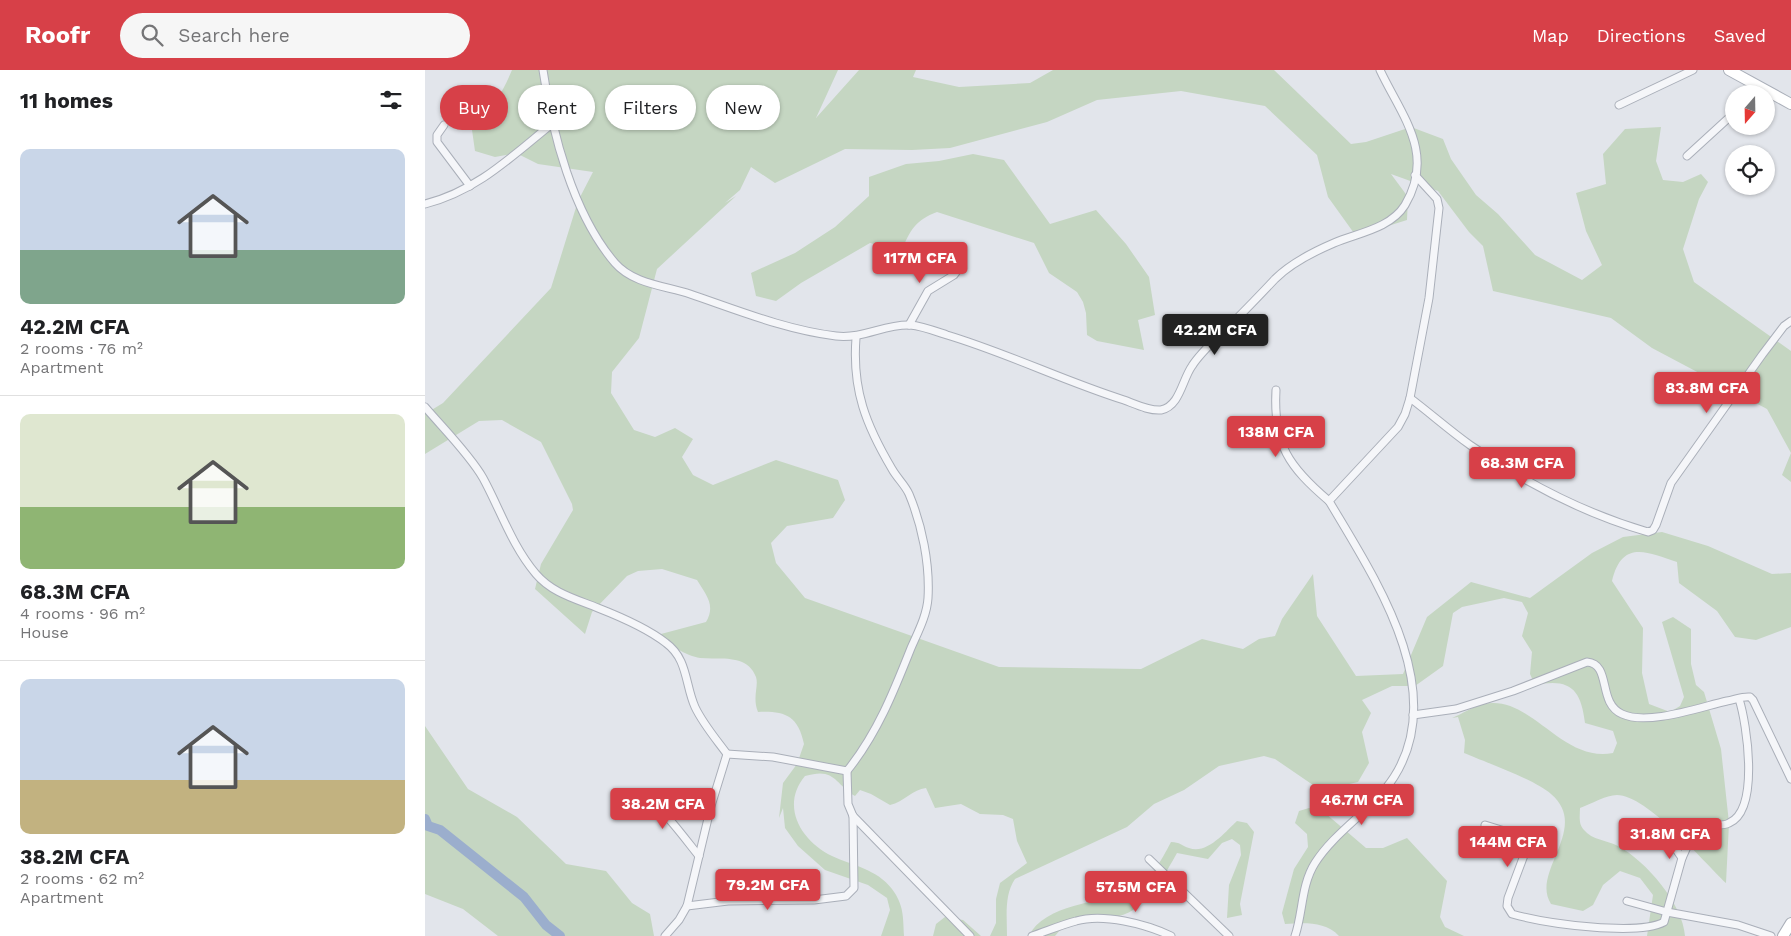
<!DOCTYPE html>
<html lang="en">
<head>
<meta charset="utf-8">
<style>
  :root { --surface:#fff; --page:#f6f6f6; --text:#202124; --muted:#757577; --line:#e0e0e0; --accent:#d74048 }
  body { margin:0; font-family:"Work Sans",sans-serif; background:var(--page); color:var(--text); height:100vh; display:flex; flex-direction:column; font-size:19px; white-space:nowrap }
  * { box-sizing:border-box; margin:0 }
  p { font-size:16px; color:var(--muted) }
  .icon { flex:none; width:28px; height:28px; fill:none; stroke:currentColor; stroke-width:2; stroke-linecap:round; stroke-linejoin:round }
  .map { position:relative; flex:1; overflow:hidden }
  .side { display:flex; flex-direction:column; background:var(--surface); width:425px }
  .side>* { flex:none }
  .banner { position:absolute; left:15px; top:15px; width:475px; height:45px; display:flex; gap:10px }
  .needle { width:32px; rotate:200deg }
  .tools { position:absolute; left:1300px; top:15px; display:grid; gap:10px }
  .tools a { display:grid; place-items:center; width:50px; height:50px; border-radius:50%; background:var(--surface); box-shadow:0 1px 4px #0004; font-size:25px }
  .price { position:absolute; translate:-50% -42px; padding:0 11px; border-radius:5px; background:var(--accent); color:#fff; font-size:16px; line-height:32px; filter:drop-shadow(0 1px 2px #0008) }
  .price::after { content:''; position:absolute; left:50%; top:30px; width:15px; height:11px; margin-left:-8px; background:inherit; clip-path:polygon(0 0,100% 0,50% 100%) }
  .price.active { background:#222; color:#fff }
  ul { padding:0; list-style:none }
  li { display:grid; align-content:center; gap:10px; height:265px; padding:0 20px }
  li+li { border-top:1px solid var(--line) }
  li span { display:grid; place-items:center; height:155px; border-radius:10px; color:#555 }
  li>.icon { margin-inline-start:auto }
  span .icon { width:90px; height:90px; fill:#fffc; stroke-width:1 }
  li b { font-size:21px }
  h2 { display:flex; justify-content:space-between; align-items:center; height:60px; padding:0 20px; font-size:21px }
  .chip { padding:0 18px; border-radius:22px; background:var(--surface); box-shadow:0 1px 4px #0004; font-size:18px; line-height:45px }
  .chip.active { background:var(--accent); color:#fff }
  header { display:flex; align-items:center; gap:30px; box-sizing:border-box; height:70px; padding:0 25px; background:var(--accent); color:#fff }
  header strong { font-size:24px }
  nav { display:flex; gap:28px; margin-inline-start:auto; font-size:18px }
  .search { width:350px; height:45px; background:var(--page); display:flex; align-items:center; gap:12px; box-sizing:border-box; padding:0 18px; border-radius:28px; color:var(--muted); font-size:19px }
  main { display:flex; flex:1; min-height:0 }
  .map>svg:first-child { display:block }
  .green { fill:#c5d6c2 }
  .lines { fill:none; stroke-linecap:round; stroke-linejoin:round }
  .river { stroke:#9baecd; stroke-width:10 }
  .street-casing { stroke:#aaafb9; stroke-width:9 }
  .secondary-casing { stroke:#aaafb9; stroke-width:12 }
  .street { stroke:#f5f6f9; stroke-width:7 }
  .secondary { stroke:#fff; stroke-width:10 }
</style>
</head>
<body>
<header>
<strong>Roofr</strong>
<div class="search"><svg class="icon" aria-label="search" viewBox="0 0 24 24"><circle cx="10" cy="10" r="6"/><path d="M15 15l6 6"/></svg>Search here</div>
<nav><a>Map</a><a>Directions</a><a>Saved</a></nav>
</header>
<main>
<section class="side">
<h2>11 homes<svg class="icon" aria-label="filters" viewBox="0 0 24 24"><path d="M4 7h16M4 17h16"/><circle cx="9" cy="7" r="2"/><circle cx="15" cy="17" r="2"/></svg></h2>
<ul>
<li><span style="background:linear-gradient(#c9d6e8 65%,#7fa58c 0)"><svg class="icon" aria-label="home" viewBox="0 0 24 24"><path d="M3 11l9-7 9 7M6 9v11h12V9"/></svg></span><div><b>42.2M CFA</b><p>2 rooms · 76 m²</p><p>Apartment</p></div></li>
<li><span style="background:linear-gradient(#dfe7d0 60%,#8fb573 0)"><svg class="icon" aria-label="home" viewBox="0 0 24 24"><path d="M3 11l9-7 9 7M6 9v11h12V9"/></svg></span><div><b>68.3M CFA</b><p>4 rooms · 96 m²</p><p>House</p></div></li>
<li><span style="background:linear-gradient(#c9d6e8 65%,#c2b280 0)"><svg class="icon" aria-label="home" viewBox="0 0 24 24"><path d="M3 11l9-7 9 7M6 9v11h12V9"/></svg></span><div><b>38.2M CFA</b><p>2 rooms · 62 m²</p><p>Apartment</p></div></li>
</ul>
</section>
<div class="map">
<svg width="1366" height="866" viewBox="0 0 1366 866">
  <rect width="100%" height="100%" fill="#e2e5eb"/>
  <g class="green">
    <path d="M87 0H413L391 48 434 0H491L488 7 534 17 605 13 628 0H849L926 74 941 72 986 57 1018 69 1026 89 1051 125 1073 144 1110 185 1157 210 1177 195 1161 161 1151 123 1181 114 1178 84 1200 59 1236 57 1231 91 1238 110 1258 112 1276 104 1283 112 1274 129 1258 179 1269 212 1366 281V412L1357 405 1366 383 1342 339 1227 278 1186 248 1068 221 1058 176 1044 162 1013 121 966 104 983 127 982 150 931 166 903 127 892 85 840 36 756 21 672 30 622 52 525 78 487 80 420 79 350 113 326 97 315 120 300 133 311 126 232 199 214 268 187 302 186 323 209 360 230 367 250 358 268 369 257 387 268 405 288 415 351 390 413 410 420 430 408 448 362 456 346 473 351 493 380 528 574 597 716 599 777 569 818 579 834 569 850 566 857 549 888 504 892 546 931 606 978 604 1002 547 1046 512 1105 528 1167 483 1198 467 1237 462 1283 476 1347 504 1366 503V557L1331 570 1310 567 1292 541 1254 513 1252 492C1222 482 1197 469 1187 511L1218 558 1217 603 1224 634 1245 642 1255 636 1259 627 1237 552 1248 547 1266 559V594L1271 615 1279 622 1296 679 1304 753 1301 813C1279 792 1222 725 1192 725 1181 725 1166 734 1155 738 1155 745 1153 754 1159 760 1167 770 1182 770 1193 776 1221 791 1258 834 1260 866H1222L1228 825 1215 808 1195 801 1178 815 1168 835 1158 841 1126 834C1105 802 1166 758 1126 724 1111 710 1060 692 1039 683L1040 670 1033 647 1027 648C1037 644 1049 636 1059 634 1106 624 1136 693 1188 683L1192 673 1188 661 1160 653C1156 619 1145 608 1110 615L1105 604 1107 582 1097 566 1103 543 1097 532 1079 528 1037 537 1028 543 1018 596 990 616H967L937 630 946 643 937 662 944 693 933 712 911 717 888 715 850 689 839 686 794 696 759 720 729 734 702 757 590 809C579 825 582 847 582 866H565L571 853V829L575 813 602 793 592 771 588 749 578 745 555 744 536 734 510 738 501 718C488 719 479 732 465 735L446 724 435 720 430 726C409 713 410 697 380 706 355 736 376 771 407 786 428 796 452 799 467 819 479 835 478 847 479 866H456L465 840 462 828 443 815 400 800 373 776 360 758 358 738 354 748 358 713 372 694 379 674C373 645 359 641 333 642 327 627 334 616 331 607 322 583 294 590 275 588 262 586 243 575 236 564L281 552C291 535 281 525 272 510L237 499 213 501 202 506 167 542 160 564 110 519 116 494 148 440 147 434 116 372 77 350 54 351 0 384V344L18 333 126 218 153 131 168 102 113 94 91 83 70 87 50 81 47 60C65 42 77 24 87 0Z"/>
    <path d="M548 84 579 90 625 154 671 140 701 174 724 207 730 245 713 250 719 280 672 271 662 265 661 243 658 232 652 222 624 203 609 173 512 142C491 150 485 160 477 180L445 173 376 213 351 231 331 226 326 203 370 183 410 157 444 126V107L481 94 514 91Z"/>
    <path d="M0 656 43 719 92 747 141 794 181 801 207 833 225 844 229 866H73L38 839 0 824Z"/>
    <path d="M884 738 900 743 941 778H958L982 768 1022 811 1015 847 1020 857 1039 866H914C900 851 879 853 860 854L857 843 869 799 883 777 882 764 870 753 874 741Z"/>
    <path d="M812 751 822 753 829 762 815 834 817 845 802 848 804 815 816 785 815 775 807 769 797 773 783 789 752 783C740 804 729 826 708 840 683 856 649 841 630 866H604C619 834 675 833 704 821 725 812 736 791 746 772 755 772 757 776 764 778 782 785 801 761 812 751Z"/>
    <path d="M520 847 538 850 556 866H508L511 854Z"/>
  </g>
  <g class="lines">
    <path class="river" d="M0 749 3 756 15 760 99 827 121 855 135 866"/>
    <defs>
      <g id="street">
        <path d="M118 0C127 63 148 144 190 193 208 214 241 216 265 224 312 240 361 260 411 266 439 269 459 254 485 255 497 256 510 261 522 265 582 283 639 311 699 330 710 334 724 341 736 340 755 336 757 310 767 296 776 282 790 270 801 259 818 243 834 226 850 209 866 193 888 182 909 173 932 163 965 159 980 135 1011 83 976 45 955 0"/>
        <path d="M1194 35 1268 0"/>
        <path d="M19 55 12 65V72L45 116"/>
        <path d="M1262 86 1309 43"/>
        <path d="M0 134C52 121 87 86 128 53"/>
        <path d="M484 255 503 221 529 205 532 201V197L524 182"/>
        <path d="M851 320C848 375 864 397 904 431"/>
        <path d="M985 328C1005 343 1024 360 1045 375 1099 412 1161 444 1223 462L1228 460 1231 455 1246 413 1337 285 1359 256 1366 251"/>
        <path d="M0 337C17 357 45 385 58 408 75 439 87 476 111 504 127 523 151 529 173 538 196 547 222 558 241 573 263 589 260 615 270 637 278 654 291 669 302 684"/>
        <path d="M988 645 1031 639 1088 621 1162 592C1187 594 1172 633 1197 644 1223 656 1275 637 1302 631 1309 630 1318 626 1325 627L1328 630 1366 709"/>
        <path d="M422 701 423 734 428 746 545 866"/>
        <path d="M200 734C208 731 215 726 223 730 235 734 264 774 274 786"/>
        <path d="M1060 755 1102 768 1104 772 1083 828 1082 836 1087 844C1123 854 1213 866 1239 852L1257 788C1242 765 1234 756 1205 755"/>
        <path d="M1257 788C1264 774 1268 755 1285 755 1290 755 1299 756 1304 753 1335 740 1322 654 1314 629"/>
        <path d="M724 789 804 866"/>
        <path d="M1202 831 1242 842 1313 855 1346 866"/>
        <path d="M262 836 303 831 389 830 421 826 429 818 428 746"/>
        <path d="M240 866 254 850 262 836 286 736 302 684 348 687 422 701C452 664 469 621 486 578 493 562 502 545 503 528 505 494 497 455 484 424 480 415 472 408 467 399 441 355 427 320 431 268"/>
        <path d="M607 866C622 861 636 855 651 851 678 843 721 854 746 866"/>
        <path d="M870 866C878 843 876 815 890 793 911 760 948 740 969 707 1025 619 949 507 904 431L973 357 980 344 985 328 1004 228 1014 138 1012 129 990 105"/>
      </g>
      <g id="secondary">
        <path d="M1304 0 1366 34"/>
        <path d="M1358 866 1366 853"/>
      </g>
    </defs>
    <use href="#street" class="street-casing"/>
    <use href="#secondary" class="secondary-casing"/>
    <use href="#street" class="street"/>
    <use href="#secondary" class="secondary"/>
  </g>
</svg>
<div class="tools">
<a><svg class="needle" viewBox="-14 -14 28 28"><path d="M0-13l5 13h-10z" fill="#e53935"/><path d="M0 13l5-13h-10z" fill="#757577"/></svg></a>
<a><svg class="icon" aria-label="locate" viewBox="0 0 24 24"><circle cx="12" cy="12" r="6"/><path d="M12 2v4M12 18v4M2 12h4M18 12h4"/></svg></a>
</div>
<b class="price" style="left:495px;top:214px">117M CFA</b>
<b class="price active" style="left:790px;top:286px">42.2M CFA</b>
<b class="price" style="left:1282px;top:344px">83.8M CFA</b>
<b class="price" style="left:851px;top:388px">138M CFA</b>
<b class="price" style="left:1097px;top:419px">68.3M CFA</b>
<b class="price" style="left:937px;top:756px">46.7M CFA</b>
<b class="price" style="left:238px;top:760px">38.2M CFA</b>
<b class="price" style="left:1245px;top:790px">31.8M CFA</b>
<b class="price" style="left:1083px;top:798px">144M CFA</b>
<b class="price" style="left:343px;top:841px">79.2M CFA</b>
<b class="price" style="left:711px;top:843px">57.5M CFA</b>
<div class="banner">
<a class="chip active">Buy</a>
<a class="chip">Rent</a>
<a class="chip">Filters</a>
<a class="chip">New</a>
</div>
</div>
</main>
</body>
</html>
